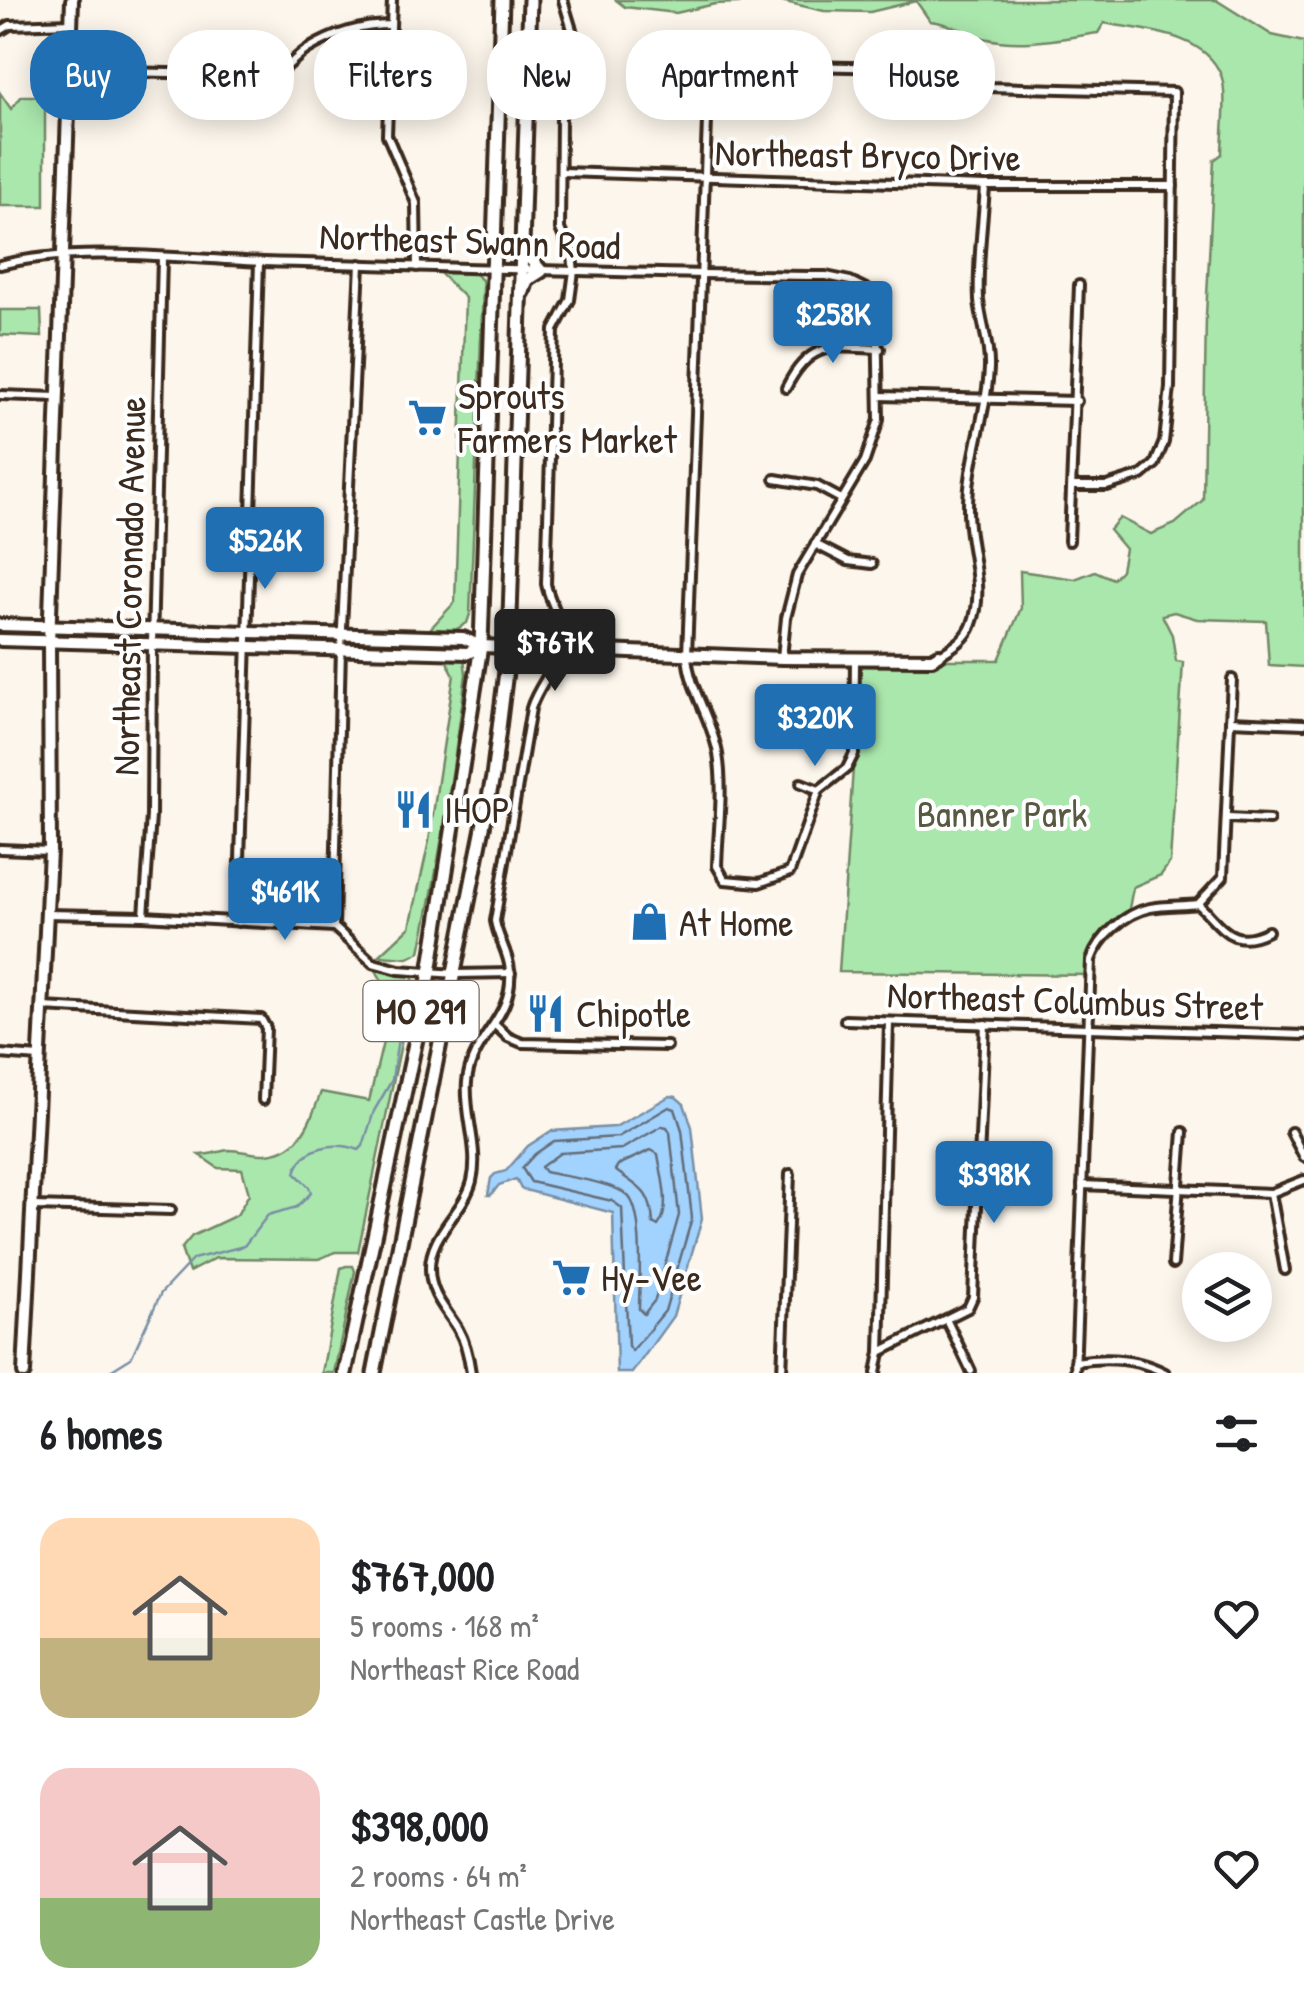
<!DOCTYPE html>
<html lang="en">
<head>
<meta charset="utf-8">
<style>
  :root { --surface:#fff; --page:#f2f2f2; --text:#202124; --muted:#757577; --accent:#1f6fb2 }
  body { margin:0; font-family:"Patrick Hand",sans-serif; background:var(--page); color:var(--text); height:100vh; display:flex; flex-direction:column; font-size:38px; white-space:nowrap }
  * { box-sizing:border-box; margin:0 }
  p { font-size:32px; color:var(--muted) }
  .icon { flex:none; width:55px; height:55px; fill:none; stroke:currentColor; stroke-width:2; stroke-linecap:round; stroke-linejoin:round }
  .map { position:relative; height:1373px; overflow:hidden }
  .side { display:flex; flex-direction:column; background:var(--surface); flex:1 }
  .side>* { flex:none }
  .guide { position:absolute; left:30px; top:30px; width:1245px; height:90px; display:flex; gap:20px }
  .buttons { position:absolute; left:1182px; top:1252px; display:grid; gap:20px }
  .buttons a { display:grid; place-items:center; width:90px; height:90px; border-radius:50%; background:var(--surface); box-shadow:0 5px 25px #0003; font-size:50px }
  .price { position:absolute; translate:-50% -85px; padding:0 22px; border-radius:10px; background:var(--accent); color:#fff; font-size:32px; line-height:65px; filter:drop-shadow(0 2px 5px #0008) }
  .price::after { content:''; position:absolute; left:50%; top:60px; width:30px; height:22px; margin-left:-15px; background:inherit; clip-path:polygon(0 0,100% 0,50% 100%) }
  .price.on { background:#222; color:#fff }
  ul { padding:0; list-style:none }
  li { display:flex; align-items:center; gap:30px; height:250px; padding:0 40px }
  li span { display:grid; place-items:center; flex:none; width:280px; height:200px; border-radius:30px; color:#555 }
  li>.icon { margin-inline-start:auto }
  span .icon { width:120px; height:120px; fill:#fffc; stroke-width:1 }
  li b { font-size:42px }
  h2 { display:flex; justify-content:space-between; align-items:center; height:120px; padding:0 40px; font-size:42px }
  .pill { padding:0 35px; border-radius:40px; background:var(--surface); box-shadow:0 5px 25px #0003; font-size:35px; line-height:90px }
  .pill.on { background:var(--accent); color:#fff }
  .map>svg:first-child { display:block }
  .green { fill:#aae7ad; stroke:#728866; stroke-width:2.5 }
  .water { fill:#a2d2fe; stroke:#798fa4; stroke-width:2.5 }
  .lines { fill:none; stroke-linecap:round; stroke-linejoin:round }
  .shore { stroke:#646d78; stroke-width:2.5 }
  .stream { stroke:#798fa4; stroke-width:2.5 }
  .street-casing { stroke:#3b2a1e; stroke-width:14 }
  .secondary-casing { stroke:#3b2a1e; stroke-width:18 }
  .primary-casing { stroke:#3b2a1e; stroke-width:19 }
  .street { stroke:#fff; stroke-width:6 }
  .secondary { stroke:#fff; stroke-width:10 }
  .primary { stroke:#fff; stroke-width:11 }
  .labels { text-anchor:middle; dominant-baseline:central; stroke-width:8; stroke-linejoin:round; paint-order:stroke }
  .shield { fill:#fff; stroke:#766a62; stroke-width:2.5 }
  .shield-label { font-size:35px; font-weight:bold; fill:#3b2a1e }
  .street-label { font-size:38px; fill:#3b2a1e; stroke:#fff }
  .poi-label { font-size:38px; fill:#3b2a1e; stroke:#fff; text-anchor:start }
  .park-label { font-size:38px; fill:#575942; stroke:#fff }
</style>
</head>
<body>
<div class="map">
<svg width="1304" height="1373" viewBox="0 0 1304 1373">
  <rect width="100%" height="100%" fill="#fcf6ec"/>
  <filter id="ink" filterUnits="userSpaceOnUse"><feTurbulence type="fractalNoise" baseFrequency=".01" numOctaves="2"/><feDisplacementMap in="SourceGraphic" scale="20" xChannelSelector="R" yChannelSelector="G"/><feConvolveMatrix kernelMatrix="1 2 1 2 8 2 1 2 1" color-interpolation-filters="sRGB"/></filter>
  <g filter="url(#ink)">
    <g class="green">
      <path d="M616 0H1216L1272 35 1304 42V667L1269 665 1266 621 1197 619 1174 612 1162 615 1172 635 1176 661 1183 662 1170 862 1161 875 1133 887 1129 909 1096 948 1091 975 839 972 854 754 855 660H999L1021 608 1020 571 1075 579 1095 571 1113 579 1121 570 1125 549 1109 530 1120 518 1151 534 1175 524 1203 500 1206 316 1214 160 1222 154C1222 134 1228 92 1221 75 1204 32 1143 31 1104 23L1098 33C1061 38 1021 48 984 38 964 32 954 24 930 21L916 1 870 12 824 11 781 1 715 4 676 13 625 7Z"/>
      <path d="M0 93 11 109 22 96H45V206H0Z"/>
      <path d="M440 273H474L482 280 483 287 470 614 467 623 455 630H429L455 602 465 298Z"/>
      <path d="M0 310H41L42 337 0 335Z"/>
      <path d="M442 652 464 657 466 674C454 768 440 860 420 952L408 958 379 956 410 927 429 841 454 675Z"/>
      <path d="M374 967 412 977 414 981 358 1252H335L319 1259 216 1258 189 1272 181 1249 192 1236 237 1215 249 1194 242 1169 218 1168 199 1155C211 1155 219 1151 229 1150 240 1150 251 1154 261 1154 300 1155 310 1122 321 1092L369 1101 393 1000Z"/>
      <path d="M346 1266H353L355 1271 334 1373H322L341 1268Z"/>
    </g>
    <path class="water" d="M670 1096 676 1097 684 1104 692 1127 702 1219 673 1316 632 1373H617L613 1213 521 1189 516 1179 499 1185 491 1195H488L491 1178 495 1174 506 1171 528 1146 551 1131 615 1127Z"/>
    <g class="lines">
      <g class="shore">
        <path d="M669 1107 675 1109 682 1130 692 1218 665 1311 632 1351 628 1346 622 1208 612 1201 531 1182 522 1168 535 1154 554 1141 618 1137Z"/>
        <path d="M662 1126 667 1127 670 1132 679 1215 655 1300 644 1314 639 1309C639 1285 645 1210 627 1195 612 1182 566 1177 545 1172L541 1167 560 1153 622 1149Z"/>
        <path d="M651 1150 658 1154C661 1175 672 1209 658 1226L653 1223C651 1189 638 1188 615 1170L618 1165Z"/>
      </g>
      <path class="stream" d="M107 1373 131 1358 161 1293 193 1259 244 1246 268 1215 297 1207 311 1193 309 1187 295 1173C302 1146 336 1141 359 1150L363 1146 374 1111 392 1080 398 1038"/>
      <defs>
        <g id="street">
          <path d="M392 0 387 135 416 203 417 267"/>
          <path d="M0 31 10 25 71 23"/>
          <path d="M70 71 269 75C288 71 293 58 308 49 333 34 362 25 391 25"/>
          <path d="M563 172 985 186H1173"/>
          <path d="M0 265C76 245 184 259 264 262 452 267 639 274 826 276L850 281 872 292 877 307 879 420 865 461 797 575 786 618 782 658"/>
          <path d="M786 388C810 340 832 347 880 349"/>
          <path d="M0 395 57 397"/>
          <path d="M880 396 1077 401"/>
          <path d="M775 479 817 486 841 499"/>
          <path d="M1069 541 1079 285"/>
          <path d="M815 544 848 561 872 564"/>
          <path d="M940 655C953 647 967 639 972 624 986 588 968 548 968 511 967 463 987 416 989 368 990 344 981 323 979 300 977 263 983 223 985 186"/>
          <path d="M855 660 854 754 847 768 819 790 790 872 759 883 725 880 717 866C718 830 724 790 718 754 712 719 689 689 687 655L709 67 717 64 936 69 987 87 1174 92 1170 387 1164 442 1155 464 1142 475 1107 486H1074"/>
          <path d="M806 701 855 705"/>
          <path d="M1230 721 1304 724"/>
          <path d="M801 783 819 790"/>
          <path d="M1228 818 1269 820"/>
          <path d="M0 849 50 851"/>
          <path d="M1198 904C1222 926 1231 950 1268 931"/>
          <path d="M47 914 144 916 334 927 373 963 399 970 456 974 511 973"/>
          <path d="M144 916 151 816 152 644 162 258"/>
          <path d="M238 922 259 262"/>
          <path d="M334 927 341 648 360 264"/>
          <path d="M43 1007 261 1019 266 1028 263 1100"/>
          <path d="M845 1020 1304 1035"/>
          <path d="M495 1025 508 1037 522 1043 667 1046"/>
          <path d="M0 1054 39 1057"/>
          <path d="M1291 1132 1304 1157"/>
          <path d="M1082 1185 1271 1193 1304 1180"/>
          <path d="M1271 1193 1285 1270"/>
          <path d="M34 1206 171 1210"/>
          <path d="M1173 1264 1183 1132"/>
          <path d="M946 1319 971 1371"/>
          <path d="M880 1352 968 1308 973 1297 985 1024"/>
          <path d="M1075 1362C1105 1357 1137 1358 1165 1373"/>
          <path d="M471 1373C469 1358 466 1343 458 1329 446 1309 430 1295 430 1269 429 1234 464 1212 472 1181 480 1149 464 1114 467 1082 471 1037 514 1019 510 971 509 953 498 939 495 921L531 708C540 679 566 661 561 629 559 614 549 600 546 584L554 330 570 300 574 271 572 257 560 229 561 116 571 80 576 43 563 0"/>
          <path d="M782 1373 790 1174"/>
          <path d="M876 1373 880 1352 889 1022"/>
          <path d="M1075 1373 1091 960C1099 937 1125 913 1150 908 1166 905 1182 906 1198 904L1223 877 1232 679"/>
        </g>
        <g id="secondary">
          <path d="M0 625 463 638 481 646 782 658 932 659 939 655"/>
          <path d="M0 640 468 653 481 646"/>
          <path d="M24 1373 50 851 49 643 72 0"/>
        </g>
        <g id="primary">
          <path d="M523 250 541 271 527 280 523 292"/>
          <path d="M345 1373 430 973 481 646 502 0"/>
          <path d="M374 1373 493 777 509 647 530 0"/>
        </g>
      </defs>
      <use href="#street" class="street-casing"/>
      <use href="#secondary" class="secondary-casing"/>
      <use href="#primary" class="primary-casing"/>
      <use href="#street" class="street"/>
      <use href="#secondary" class="secondary"/>
      <use href="#primary" class="primary"/>
    </g>
  </g>
  <defs>
    <symbol id="supermarket-bare" viewBox="-9 -9 18 18"><path d="M-6-5.5h2.5l.6 2H6L4.5 2H-2.5L-4.4-4H-6ZM-1.5 3.2a1.3 1.3 0 1 0 .1 0ZM3 3.2a1.3 1.3 0 1 0 .1 0Z" fill="#1f6fb2" stroke="#fff" stroke-width="2.5" paint-order="stroke"/></symbol>
    <symbol id="restaurant-bare" viewBox="-9 -9 18 18"><path d="M-5-6h1v4h1v-4h1v4h1v-4h1v5L-1.5 .5V6h-2V.5L-5-1ZM5-6V6H3V1.5H1.5Q1.5-4 5-6Z" fill="#1f6fb2" stroke="#fff" stroke-width="2.5" paint-order="stroke"/></symbol>
    <symbol id="shop-bare" viewBox="-9 -9 18 18"><path d="M-5-2.5h2.3a2.7 3.5 0 0 1 5.4 0H5L5.5 6h-11ZM-1.5-2.5h3a1.5 2.3 0 0 0-3 0Z" fill="#1f6fb2" stroke="#fff" stroke-width="2.5" paint-order="stroke"/></symbol>
  </defs>
  <g fill-rule="evenodd">
    <use href="#supermarket-bare" x="400" y="390" width="55" height="55"/>
    <use href="#restaurant-bare" x="386" y="782" width="55" height="55"/>
    <use href="#shop-bare" x="622" y="894" width="55" height="55"/>
    <use href="#restaurant-bare" x="518" y="986" width="55" height="55"/>
    <use href="#supermarket-bare" x="544" y="1250" width="55" height="55"/>
  </g>
  <g class="labels">
    <rect class="shield" x="363.5" y="981" width="115" height="60" rx="8"/>
    <g class="shield-label">
      <text x="421" y="1011">MO 291</text>
    </g>
    <g class="street-label">
      <text transform="translate(868 154) rotate(1)">Northeast Bryco Drive</text>
      <text transform="translate(470 240) rotate(2)">Northeast Swann Road</text>
      <text transform="translate(128 586) rotate(-89)">Northeast Coronado Avenue</text>
      <text transform="translate(1075 1000) rotate(2)">Northeast Columbus Street</text>
    </g>
    <g class="poi-label">
      <text x="458" y="395">Sprouts<tspan x="458" dy="44">Farmers Market</tspan></text>
      <text x="444" y="809">IHOP</text>
      <text x="679" y="922">At Home</text>
      <text x="576" y="1013">Chipotle</text>
      <text x="601" y="1277">Hy-Vee</text>
    </g>
    <g class="park-label">
      <text x="1002" y="813">Banner Park</text>
    </g>
  </g>
</svg>
<div class="buttons">
<a><svg class="icon" aria-label="layers" viewBox="0 0 24 24"><path d="M12 4l9 5-9 5-9-5zM3 14l9 5 9-5"/></svg></a>
</div>
<b class="price" style="left:833px;top:366px">$258K</b>
<b class="price" style="left:265px;top:592px">$526K</b>
<b class="price on" style="left:555px;top:694px">$767K</b>
<b class="price" style="left:815px;top:769px">$320K</b>
<b class="price" style="left:285px;top:943px">$461K</b>
<b class="price" style="left:994px;top:1226px">$398K</b>
<div class="guide">
<a class="pill on">Buy</a>
<a class="pill">Rent</a>
<a class="pill">Filters</a>
<a class="pill">New</a>
<a class="pill">Apartment</a>
<a class="pill">House</a>
</div>
</div>
<section class="side">
<h2>6 homes<svg class="icon" aria-label="filters" viewBox="0 0 24 24"><path d="M4 7h16M4 17h16"/><circle cx="9" cy="7" r="2"/><circle cx="15" cy="17" r="2"/></svg></h2>
<ul>
<li><span style="background:linear-gradient(#ffd9b3 60%,#c2b280 0)"><svg class="icon" aria-label="home" viewBox="0 0 24 24"><path d="M3 11l9-7 9 7M6 9v11h12V9"/></svg></span><div><b>$767,000</b><p>5 rooms · 168 m²</p><p>Northeast Rice Road</p></div><svg class="icon" aria-label="heart" viewBox="0 0 24 24"><path d="M12 20l-8-8c-3-5 5-10 8-4 3-6 11-1 8 4z"/></svg></li>
<li><span style="background:linear-gradient(#f6c9c9 65%,#8fb573 0)"><svg class="icon" aria-label="home" viewBox="0 0 24 24"><path d="M3 11l9-7 9 7M6 9v11h12V9"/></svg></span><div><b>$398,000</b><p>2 rooms · 64 m²</p><p>Northeast Castle Drive</p></div><svg class="icon" aria-label="heart" viewBox="0 0 24 24"><path d="M12 20l-8-8c-3-5 5-10 8-4 3-6 11-1 8 4z"/></svg></li>
</ul>
</section>
</body>
</html>
